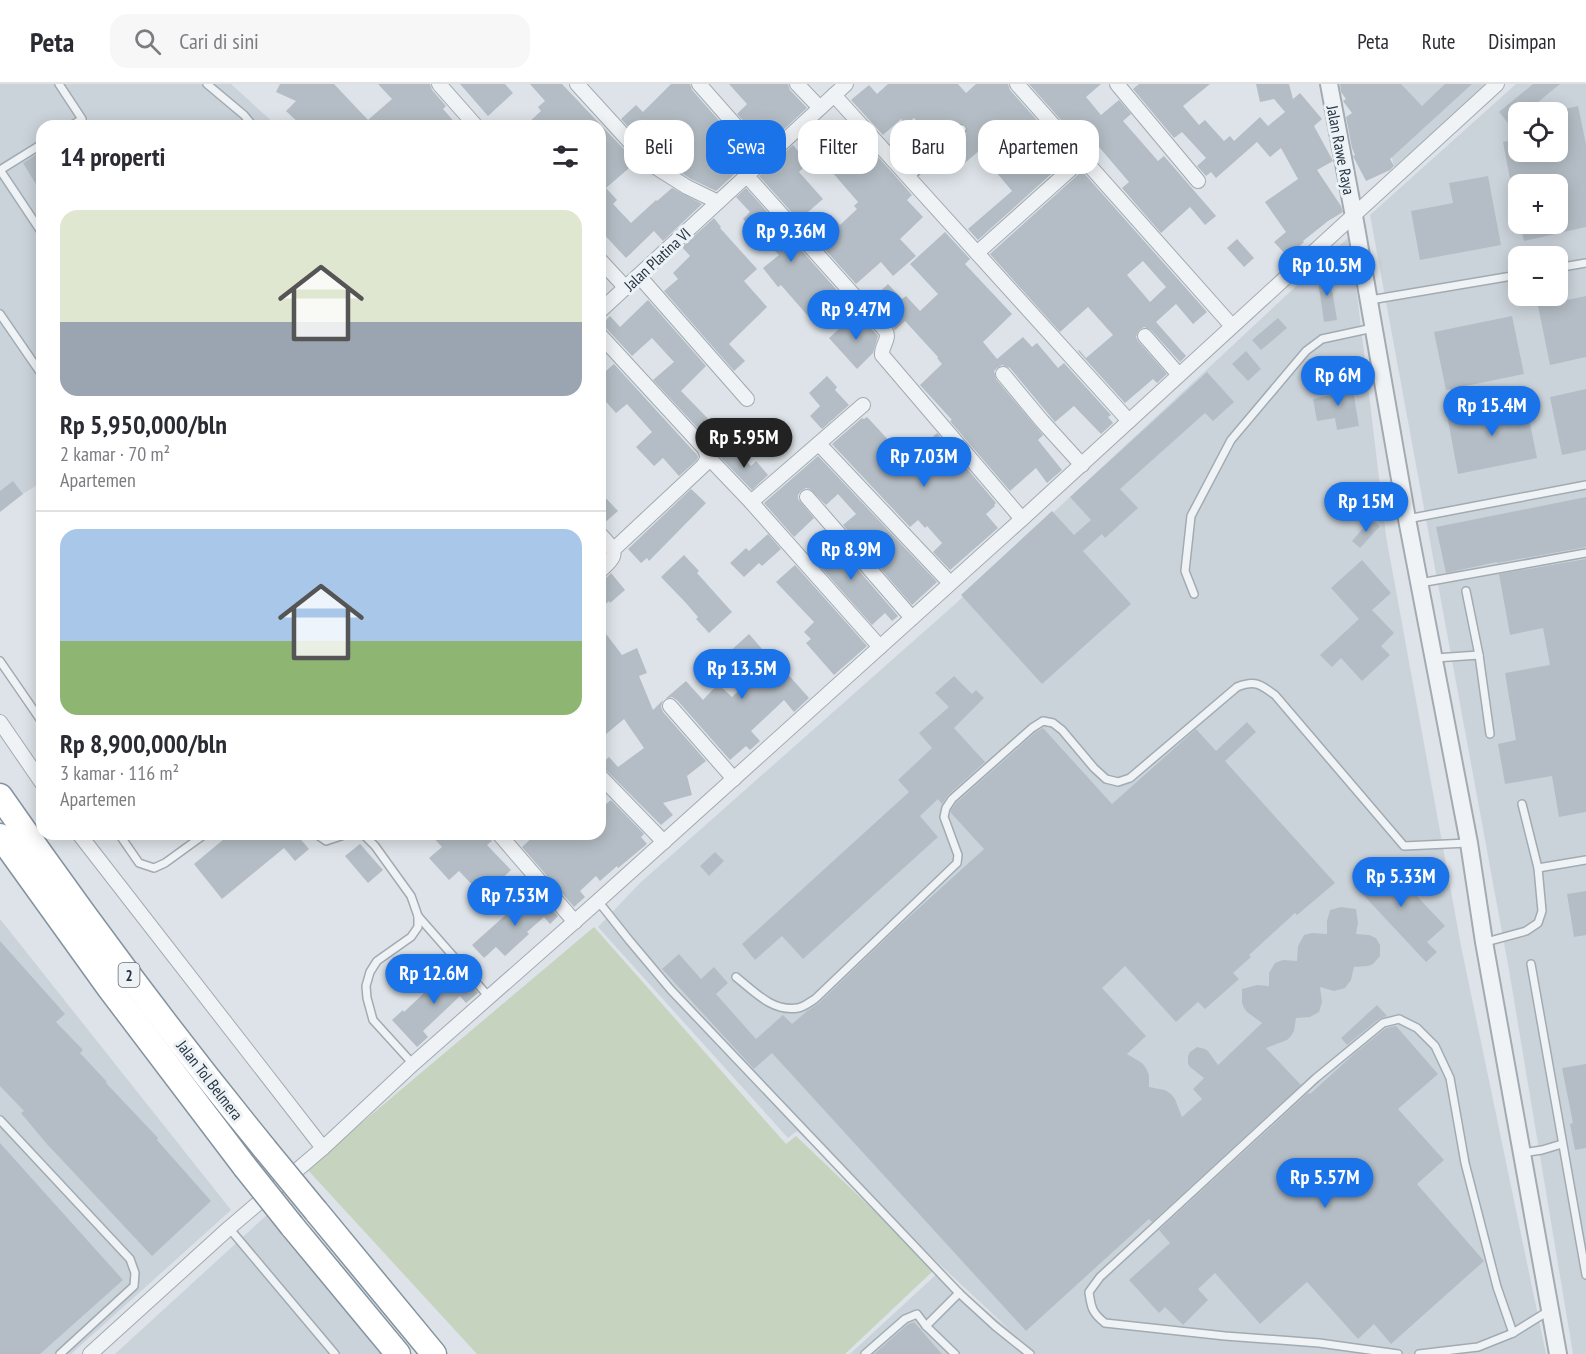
<!DOCTYPE html>
<html lang="id">
<head>
<meta charset="utf-8">
<style>
  :root { --surface:#fff; --page:#f7f7f7; --text:#2b2b33; --muted:#7c7c81; --line:#e1e1e2; --accent:#1a73e8 }
  body { margin:0; font-family:"PT Sans Narrow",sans-serif; background:var(--page); color:var(--text); height:100vh; display:flex; flex-direction:column; font-size:22px; white-space:nowrap }
  * { box-sizing:border-box; margin:0 }
  p { font-size:20px; color:var(--muted) }
  .icon { flex:none; width:33px; height:33px; fill:none; stroke:currentColor; stroke-width:2; stroke-linecap:round; stroke-linejoin:round }
  .map { position:relative; flex:1; overflow:hidden }
  .sheet { position:absolute; left:36px; top:36px; width:570px; height:720px; display:flex; flex-direction:column; background:var(--surface); border-radius:18px; box-shadow:0 3px 15px #0003 }
  .sheet>* { flex:none }
  .guide { position:absolute; left:624px; top:36px; width:570px; height:54px; display:flex; gap:12px }
  .buttons { position:absolute; left:1508px; top:18px; display:grid; gap:12px }
  .buttons a { display:grid; place-items:center; width:60px; height:60px; border-radius:12px; background:var(--surface); box-shadow:0 3px 15px #0003; font-size:30px }
  .price { position:absolute; translate:-50% -51px; padding:0 14px; border-radius:21px; background:var(--accent); color:#fff; font-size:20px; line-height:39px; filter:drop-shadow(0 2px 3px #0008) }
  .price::after { content:''; position:absolute; left:50%; top:36px; width:18px; height:14px; margin-left:-9px; background:inherit; clip-path:polygon(0 0,100% 0,50% 100%) }
  .price.current { background:#222; color:#fff }
  ul { padding:0; list-style:none }
  li { display:grid; align-content:center; gap:12px; height:318px; padding:0 24px }
  li+li { border-top:2px solid var(--line) }
  li span { display:grid; place-items:center; height:186px; border-radius:18px; color:#555 }
  li>.icon { margin-inline-start:auto }
  span .icon { width:108px; height:108px; fill:#fffc; stroke-width:1 }
  li b { font-size:26px }
  h2 { display:flex; justify-content:space-between; align-items:center; height:72px; padding:0 24px; font-size:26px }
  .chip { padding:0 21px; border-radius:18px; background:var(--surface); box-shadow:0 3px 15px #0003; font-size:21px; line-height:54px }
  .chip.current { background:var(--accent); color:#fff }
  header { display:flex; align-items:center; gap:36px; box-sizing:border-box; height:84px; padding:0 30px; background:var(--surface); border-bottom:2px solid var(--line) }
  header strong { font-size:28px }
  nav { display:flex; gap:33px; margin-inline-start:auto; font-size:21px }
  .search { width:420px; height:54px; background:var(--page); display:flex; align-items:center; gap:15px; box-sizing:border-box; padding:0 21px; border-radius:18px; color:var(--muted); font-size:22px }
  .map>svg:first-child { display:block }
  .built { fill:#cbd3da; fill-rule:evenodd }
  .green { fill:#c6d3be }
  .building { fill:#b4bdc5; fill-rule:evenodd }
  .lines { fill:none; stroke-linecap:round; stroke-linejoin:round }
  .service-casing { stroke:#a2abb2; stroke-width:10 }
  .minor-casing { stroke:#a2abb2; stroke-width:16 }
  .tertiary-casing { stroke:#a2abb2; stroke-width:20 }
  .motorway-casing { stroke:#8493a0; stroke-width:27 }
  .service { stroke:#f0f3f6; stroke-width:7 }
  .minor { stroke:#f0f3f6; stroke-width:14 }
  .tertiary { stroke:#f0f3f6; stroke-width:16 }
  .motorway { stroke:#fff; stroke-width:24 }
  .motorway-bridge-casing { stroke:#8493a0; stroke-width:27; stroke-linecap:butt }
  .motorway-bridge { stroke:#fff; stroke-width:24 }
  .labels { text-anchor:middle; dominant-baseline:central; stroke-width:6; stroke-linejoin:round; paint-order:stroke }
  .shield { fill:#edf2f6; stroke:#626c77; stroke-width:1.5 }
  .shield-label { font-size:15px; font-weight:bold; fill:#263340 }
  .street-label { font-size:16px; fill:#263340; stroke:#edf2f6 }
</style>
</head>
<body>
<header>
<strong>Peta</strong>
<div class="search"><svg class="icon" aria-label="search" viewBox="0 0 24 24"><circle cx="10" cy="10" r="6"/><path d="M15 15l6 6"/></svg>Cari di sini</div>
<nav><a>Peta</a><a>Rute</a><a>Disimpan</a></nav>
</header>
<div class="map">
<svg width="1586" height="1270" viewBox="0 0 1586 1270">
  <rect width="100%" height="100%" fill="#dde3e8"/>
  <g class="built">
    <path d="M0 0H231L277 42H42V398L0 424Z"/>
    <path d="M1376 0H1488L1394 83Z"/>
    <path d="M1516 0H1586V1270H1573L1509 886 1370 131ZM1518 28H1557V68H1518ZM1518 100H1557V140H1518ZM1518 172H1557V212H1518Z"/>
    <path d="M1350 152 1386 452 1461 862 1546 1270H850L939 1188 1011 1247 797 1047 788 1054 598 843 640 799 953 522Z"/>
    <path d="M0 835 231 1126 71 1270H0Z"/>
    <path d="M268 1130 381 1270H115Z"/>
  </g>
  <path class="green" d="M594 843 786 1060 796 1052 935 1185 845 1270H477L307 1085Z"/>
  <g class="building">
    <path d="M280 0H334L368 36 392 15 378 0H430L432 6 446 22 443 25 458 42H302L286 27 296 17 276 8Z"/>
    <path d="M460 0H505L513 9 488 32Z"/>
    <path d="M530 0H562L636 78 606 104 617 116 613 120 631 139 656 116 657 117 672 104 702 120 663 157 654 147 626 174 600 146V42H525L541 27 538 23 545 17Z"/>
    <path d="M671 0H690L692 6 752 74 716 107 691 95 655 72 621 35 636 21 643 28Z"/>
    <path d="M729 0H788L790 6 807 24 766 62 737 30 747 20Z"/>
    <path d="M888 0H958L966 9 976 0H1008L1010 6 1070 73 978 156 968 145 1012 107 996 88 998 87 980 66 960 83 946 67 966 49 967 43 964 40 958 41 941 57 932 46 928 49 914 34 906 41 901 35 883 51 851 16 869 1 877 10Z"/>
    <path d="M1029 0H1101L1086 13 1101 31 1119 16 1131 30 1123 37 1158 77 1164 72 1216 132 1205 141 1190 123 1161 149 1122 104 1129 98 1099 63 1091 70Z"/>
    <path d="M1139 0H1210L1183 22 1199 41 1205 36 1224 57 1230 52 1234 57 1260 33 1268 42 1285 28 1274 15 1260 18 1256 0H1289L1293 15 1300 9 1322 35 1314 42 1333 77 1317 86 1341 122 1343 128 1328 137 1303 157 1304 158 1288 173 1274 158 1286 148 1265 118 1298 95 1281 64 1270 73 1257 58 1216 94 1211 88 1206 92 1197 82 1206 74 1182 48 1174 54 1133 5Z"/>
    <path d="M1340 0H1401L1422 22 1445 0H1472L1390 75 1394 82 1390 86 1366 97 1353 72 1355 71 1352 64 1346 33 1352 29 1343 17 1346 15 1341 8Z"/>
    <path d="M1533 0H1560L1526 28H1518V30L1508 39 1499 28Z"/>
    <path d="M1578 22 1586 60V143L1524 157 1520 140H1557V100H1511L1503 58 1518 55V68H1557V27Z"/>
    <path d="M846 37 912 111 907 116 923 133 900 155 916 172 893 192 881 178 856 200 759 92 793 61 808 79 799 88 823 115 808 128 822 144 834 134 840 141 857 125 854 122 858 118 819 73 840 55 833 48Z"/>
    <path d="M42 67V110L23 79Z"/>
    <path d="M1082 87 1207 228 1193 240 1176 220 1156 238 1186 272 1180 278 1151 246 1144 243 1139 246 1136 253 1138 257 1167 290 1157 299 1153 295 1125 319 1078 267 1079 266 1086 274 1113 251 1088 223 1060 248 990 170ZM1143 177 1166 203 1150 218 1127 191Z"/>
    <path d="M1488 92 1501 161 1420 176 1411 127 1453 119 1449 99Z"/>
    <path d="M746 104 843 213 814 239 781 201 778 203 763 184 779 171 743 135 750 128 736 113Z"/>
    <path d="M714 134 721 143 720 144 757 185 744 197 767 223 729 260 745 277 734 287 664 207 678 195 673 189 690 172 682 163Z"/>
    <path d="M945 148 970 175 965 180 1012 230 983 258 997 275 1023 253 1032 263 1037 259 1058 284 1064 279 1111 331 1108 333 1113 339 1101 350 1074 322 1055 338 1010 284 1002 281 997 284 994 287 996 295 1043 351 1038 356 1062 386 1047 399 1036 384 1010 407 950 337 952 336 920 301 942 280 937 274 938 273 905 237 895 246 892 240 871 216 888 200 902 215 906 212 920 227 938 210 910 180Z"/>
    <path d="M1237 155 1254 174 1244 183 1227 164Z"/>
    <path d="M1329 187 1337 236 1324 238 1317 190Z"/>
    <path d="M1586 212V273L1550 281 1538 222Z"/>
    <path d="M648 216 706 282 681 307 718 345 707 354 653 296 674 278 652 254 632 272 607 245 600 242 610 232 620 243Z"/>
    <path d="M857 229 878 252 873 269 857 285 829 254Z"/>
    <path d="M1512 232 1524 290 1446 306 1434 248Z"/>
    <path d="M1278 234 1287 244 1261 266 1252 256Z"/>
    <path d="M1246 267 1261 285 1248 297 1232 280Z"/>
    <path d="M614 280 697 371 698 373 697 376 679 392 663 374 654 382 636 363 652 348 627 320 616 329 600 311V292Z"/>
    <path d="M1207 288 1234 318 1213 337 1205 329 1120 405 1138 424 1105 454 1102 450 1083 467 1131 520 1042 600 961 511 1052 427 1074 451 1091 436 1070 413Z"/>
    <path d="M827 292 837 303 835 306 849 321 822 345 810 332 820 322 809 309Z"/>
    <path d="M1352 300 1359 342 1337 346 1335 334 1317 337 1313 315 1331 311 1330 304Z"/>
    <path d="M1586 305V366L1562 371 1550 313Z"/>
    <path d="M1525 315 1537 374 1458 390 1447 331Z"/>
    <path d="M867 333 907 376 937 349 996 419 994 421 995 422 986 430 998 444 950 486 933 468 942 459 927 442 925 444 918 436 910 443 832 360 862 334 864 335Z"/>
    <path d="M731 363 751 382 756 377 768 391 752 406 720 373Z"/>
    <path d="M818 372 937 498 912 521 843 441 856 430 838 410 826 421 810 405 806 404 801 407 798 411V415L814 434 794 453 764 419Z"/>
    <path d="M13 397 23 410 0 428V407Z"/>
    <path d="M691 405 706 419 649 477 647 474 641 479 628 465Z"/>
    <path d="M600 408 618 427 602 441H600Z"/>
    <path d="M1586 413V463L1497 479V478L1446 489 1436 443Z"/>
    <path d="M1371 435 1380 442 1360 464 1352 457Z"/>
    <path d="M768 450 781 465 762 482 759 479 744 493 730 479 746 464 749 467Z"/>
    <path d="M828 451 898 532 892 537 885 529 872 541 808 469Z"/>
    <path d="M684 471 699 487 697 489 732 528 709 549 696 535 698 533 686 519 661 493Z"/>
    <path d="M1586 475V728L1559 733 1552 692 1505 700 1498 660 1516 656 1505 589 1550 581 1543 544 1510 551 1499 490Z"/>
    <path d="M1362 476 1391 509 1372 526 1394 549 1381 562 1390 571 1362 597 1341 574 1332 583 1320 571 1359 535 1331 504Z"/>
    <path d="M795 481 867 562 834 591 806 559 811 555 804 548 814 538 776 498Z"/>
    <path d="M611 489 625 506 610 519 609 517 600 525V496L606 494Z"/>
    <path d="M600 542 622 571 637 564 647 589 639 592 653 626 663 616 661 623 663 628 706 677 687 692 692 711 663 719 673 731 661 741 606 686 600 683V681L609 673 618 683 644 664 624 635 600 655Z"/>
    <path d="M749 550 775 580 777 578 809 614 794 628 784 616 751 647 760 657 750 666 746 662 730 676 677 616 672 613 665 615 686 597 703 616 718 600 732 613 750 596 726 571Z"/>
    <path d="M954 592 972 610 976 606 984 614 954 644 985 678 948 711 942 720 938 715 920 732 938 753 803 875 782 852 755 876 742 860 909 708 898 696 932 664 919 649 949 623 935 609Z"/>
    <path d="M1247 638 1256 648 1225 677 1335 799 1297 831 1295 829 1249 871 1251 873 1233 889 1239 895 1205 925 1198 918 1176 938 1125 882 1102 904 1146 952 1127 970 1142 979 1146 984 1149 991V1003L1165 1006 1171 1010 1175 1015 1182 1033 1202 1015 1193 1005 1204 994 1190 983 1188 980V972L1190 968 1197 963 1205 965 1208 967 1218 981 1262 939 1247 928 1244 924 1242 919V905L1257 901 1269 902V889L1275 879 1283 876 1297 877 1298 862 1304 851 1312 849 1327 850V837L1330 826 1341 823 1356 825 1358 839 1356 850 1369 851 1376 854 1380 861V872L1373 880 1368 882 1354 883 1351 896 1345 904 1334 907 1320 903 1322 918 1319 928 1310 933 1296 934 1294 947 1291 952 1287 956 1266 964 1301 1001 1152 1138 1149 1135 1026 1247 772 969 754 985 662 885 679 870 701 895 714 883 728 899 716 910 756 955 783 931 792 940 807 927 819 919 899 842 984 765 951 729V726L956 719 1036 648 1043 644 1112 720 1196 645 1216 667Z"/>
    <path d="M611 716 644 750 641 753 647 760 618 784 617 782 600 797 596 792 580 807 585 813 574 823 522 763 536 750H600V725Z"/>
    <path d="M230 750H296L309 765 295 777 284 764 222 815 194 780Z"/>
    <path d="M430 750H485L492 757 487 761 511 786 483 812 459 787 449 796 429 774 442 763Z"/>
    <path d="M360 760 383 786 368 799 345 772Z"/>
    <path d="M715 768 724 777 709 792 700 782Z"/>
    <path d="M1382 775 1445 842 1427 858 1437 868 1426 878 1354 801Z"/>
    <path d="M1586 807V851L1574 853 1567 810Z"/>
    <path d="M538 809 558 832 550 840 544 833 527 848 529 850 505 872 496 863 484 874 472 861 509 828 513 832Z"/>
    <path d="M0 857 65 930 56 938 83 966 80 969 107 998 106 999 158 1054 157 1056 211 1117 152 1172 46 1059 21 1029 24 1027 0 1002Z"/>
    <path d="M453 881 478 909 466 919 460 912 423 947 428 953 417 963 392 936 403 926 404 928 442 892 441 891Z"/>
    <path d="M1377 921 1387 932 1379 935 1347 961 1341 954Z"/>
    <path d="M1396 942 1438 990 1398 1025 1444 1076 1417 1100 1484 1177 1391 1260 1374 1240 1358 1255 1307 1198 1260 1240 1215 1189 1198 1205 1208 1216 1183 1241 1165 1223 1159 1229 1129 1196 1170 1159 1159 1146 1308 1009 1310 1010 1355 969 1386 944Z"/>
    <path d="M1586 980V1064L1575 1066 1570 1040 1573 1039 1562 984Z"/>
    <path d="M0 1059 123 1196 40 1270H0Z"/>
    <path d="M914 1238 942 1270H874L908 1240Z"/>
  </g>
  <g class="lines">
    <defs>
      <g id="service">
        <path d="M59 0 82 35 71 42"/>
        <path d="M207 0 244 31 253 42"/>
        <path d="M0 86 42 149"/>
        <path d="M0 86 42 60"/>
        <path d="M909 94 962 45"/>
        <path d="M1557 184 1586 179"/>
        <path d="M1370 216 1518 191"/>
        <path d="M0 230 42 291"/>
        <path d="M1407 435 1586 401"/>
        <path d="M1420 499 1586 469"/>
        <path d="M1466 507 1479 571"/>
        <path d="M1194 510 1185 487 1191 432 1231 356 1306 267 1322 255 1373 244"/>
        <path d="M1435 574 1479 571 1490 650"/>
        <path d="M0 577 42 638"/>
        <path d="M119 750 139 779 154 784 165 779 205 750"/>
        <path d="M316 750 326 757 347 750"/>
        <path d="M360 750 365 752 375 762 411 812 418 832V843L411 853 377 877 370 888 366 902 367 914 373 936 413 980"/>
        <path d="M1538 784 1586 776"/>
        <path d="M598 817 629 856 671 906 959 1209 995 1242 1030 1270"/>
        <path d="M418 832 489 913"/>
        <path d="M1486 858 1526 847 1538 839 1542 827 1538 784 1522 720"/>
        <path d="M1531 880 1586 1191"/>
        <path d="M736 893C755 908 772 928 798 924 804 923 810 918 815 915L957 779 958 771 944 733 946 724 952 715 1032 644 1043 637 1053 639 1062 646 1094 684 1106 695 1118 698 1130 694 1237 603C1255 596 1260 600 1275 611L1404 762 1468 759"/>
        <path d="M0 1036 130 1175 135 1189 134 1202 60 1270"/>
        <path d="M1522 1069 1542 1066 1562 1060"/>
        <path d="M229 1144 335 1270"/>
        <path d="M926 1242 959 1209"/>
        <path d="M865 1270 905 1235 917 1230 926 1242 955 1270"/>
        <path d="M1398 1270 1319 1259 1225 1252 1105 1239C1092 1229 1091 1223 1089 1208L1100 1193 1316 994 1383 939 1399 935 1417 944 1435 962 1450 994 1465 1079 1497 1203 1513 1249"/>
        <path d="M1419 1270 1478 1263 1513 1249 1550 1226"/>
      </g>
      <g id="minor">
        <path d="M439 0 476 42"/>
        <path d="M577 0 649 79 687 103 718 118"/>
        <path d="M699 0 765 75"/>
        <path d="M797 0 820 24"/>
        <path d="M1017 0 1232 242"/>
        <path d="M1117 0 1198 97"/>
        <path d="M834 11 1129 337"/>
        <path d="M747 92 885 246C891 255 881 261 882 271L1022 435"/>
        <path d="M977 169 1082 75"/>
        <path d="M600 176 626 204"/>
        <path d="M639 192 747 315"/>
        <path d="M600 227 846 0"/>
        <path d="M600 251 704 364 708 373 704 381 613 466"/>
        <path d="M1145 252 1179 291"/>
        <path d="M1003 290 1042 337 1082 381"/>
        <path d="M819 360 950 499"/>
        <path d="M708 373 751 418 880 563"/>
        <path d="M807 413 912 534"/>
        <path d="M751 418 863 321"/>
        <path d="M600 450C616 468 620 469 600 487"/>
        <path d="M670 622 734 695"/>
        <path d="M0 638 42 699"/>
        <path d="M600 692 664 758"/>
        <path d="M79 750 323 1064"/>
        <path d="M499 750 575 838"/>
        <path d="M90 1270 229 1144 323 1064 413 980 598 817 1022 435 1497 0"/>
      </g>
      <path id="tertiary" d="M1329 0 1356 143 1407 435 1469 759 1484 858 1558 1270"/>
      <g id="motorway">
        <path d="M0 712C84 833 172 951 265 1065"/>
        <path d="M0 752 110 905 245 1083"/>
        <path d="M316 1127 434 1270"/>
        <path d="M292 1142 398 1270"/>
      </g>
    </defs>
    <use href="#service" class="service-casing"/>
    <use href="#minor" class="minor-casing"/>
    <use href="#tertiary" class="tertiary-casing"/>
    <use href="#motorway" class="motorway-casing"/>
    <use href="#service" class="service"/>
    <use href="#minor" class="minor"/>
    <use href="#tertiary" class="tertiary"/>
    <use href="#motorway" class="motorway"/>
    <defs>
      <g id="motorway-bridge">
        <path d="M265 1065 316 1127"/>
        <path d="M245 1083 292 1142"/>
      </g>
    </defs>
    <use href="#motorway-bridge" class="motorway-bridge-casing"/>
    <use href="#motorway-bridge" class="motorway-bridge"/>
  </g>
  <g class="labels">
    <rect class="shield" x="118.5" y="879" width="21" height="24" rx="4.5"/>
    <g class="shield-label">
      <text x="129" y="891">2</text>
    </g>
    <g class="street-label">
      <text transform="translate(1341 66) rotate(79)">Jalan Rawe Raya</text>
      <text transform="translate(657 175) rotate(-43)">Jalan Platina VI</text>
      <text transform="translate(210 996) rotate(52)">Jalan Tol Belmera</text>
    </g>
  </g>
</svg>
<div class="buttons">
<a><svg class="icon" aria-label="locate" viewBox="0 0 24 24"><circle cx="12" cy="12" r="6"/><path d="M12 2v4M12 18v4M2 12h4M18 12h4"/></svg></a>
<a>+</a>
<a>−</a>
</div>
<b class="price" style="left:791px;top:179px">Rp 9.36M</b>
<b class="price" style="left:1327px;top:213px">Rp 10.5M</b>
<b class="price" style="left:856px;top:257px">Rp 9.47M</b>
<b class="price" style="left:1338px;top:323px">Rp 6M</b>
<b class="price" style="left:1492px;top:353px">Rp 15.4M</b>
<b class="price current" style="left:744px;top:385px">Rp 5.95M</b>
<b class="price" style="left:924px;top:404px">Rp 7.03M</b>
<b class="price" style="left:1366px;top:449px">Rp 15M</b>
<b class="price" style="left:851px;top:497px">Rp 8.9M</b>
<b class="price" style="left:742px;top:616px">Rp 13.5M</b>
<b class="price" style="left:1401px;top:824px">Rp 5.33M</b>
<b class="price" style="left:515px;top:843px">Rp 7.53M</b>
<b class="price" style="left:434px;top:921px">Rp 12.6M</b>
<b class="price" style="left:1325px;top:1125px">Rp 5.57M</b>
<div class="guide">
<a class="chip">Beli</a>
<a class="chip current">Sewa</a>
<a class="chip">Filter</a>
<a class="chip">Baru</a>
<a class="chip">Apartemen</a>
</div>
<section class="sheet">
<h2>14 properti<svg class="icon" aria-label="filters" viewBox="0 0 24 24"><path d="M4 7h16M4 17h16"/><circle cx="9" cy="7" r="2"/><circle cx="15" cy="17" r="2"/></svg></h2>
<ul>
<li><span style="background:linear-gradient(#dfe7d0 60%,#9aa5b1 0)"><svg class="icon" aria-label="home" viewBox="0 0 24 24"><path d="M3 11l9-7 9 7M6 9v11h12V9"/></svg></span><div><b>Rp 5,950,000/bln</b><p>2 kamar · 70 m²</p><p>Apartemen</p></div></li>
<li><span style="background:linear-gradient(#a9c7e8 60%,#8fb573 0)"><svg class="icon" aria-label="home" viewBox="0 0 24 24"><path d="M3 11l9-7 9 7M6 9v11h12V9"/></svg></span><div><b>Rp 8,900,000/bln</b><p>3 kamar · 116 m²</p><p>Apartemen</p></div></li>
</ul>
</section>
</div>
</body>
</html>
